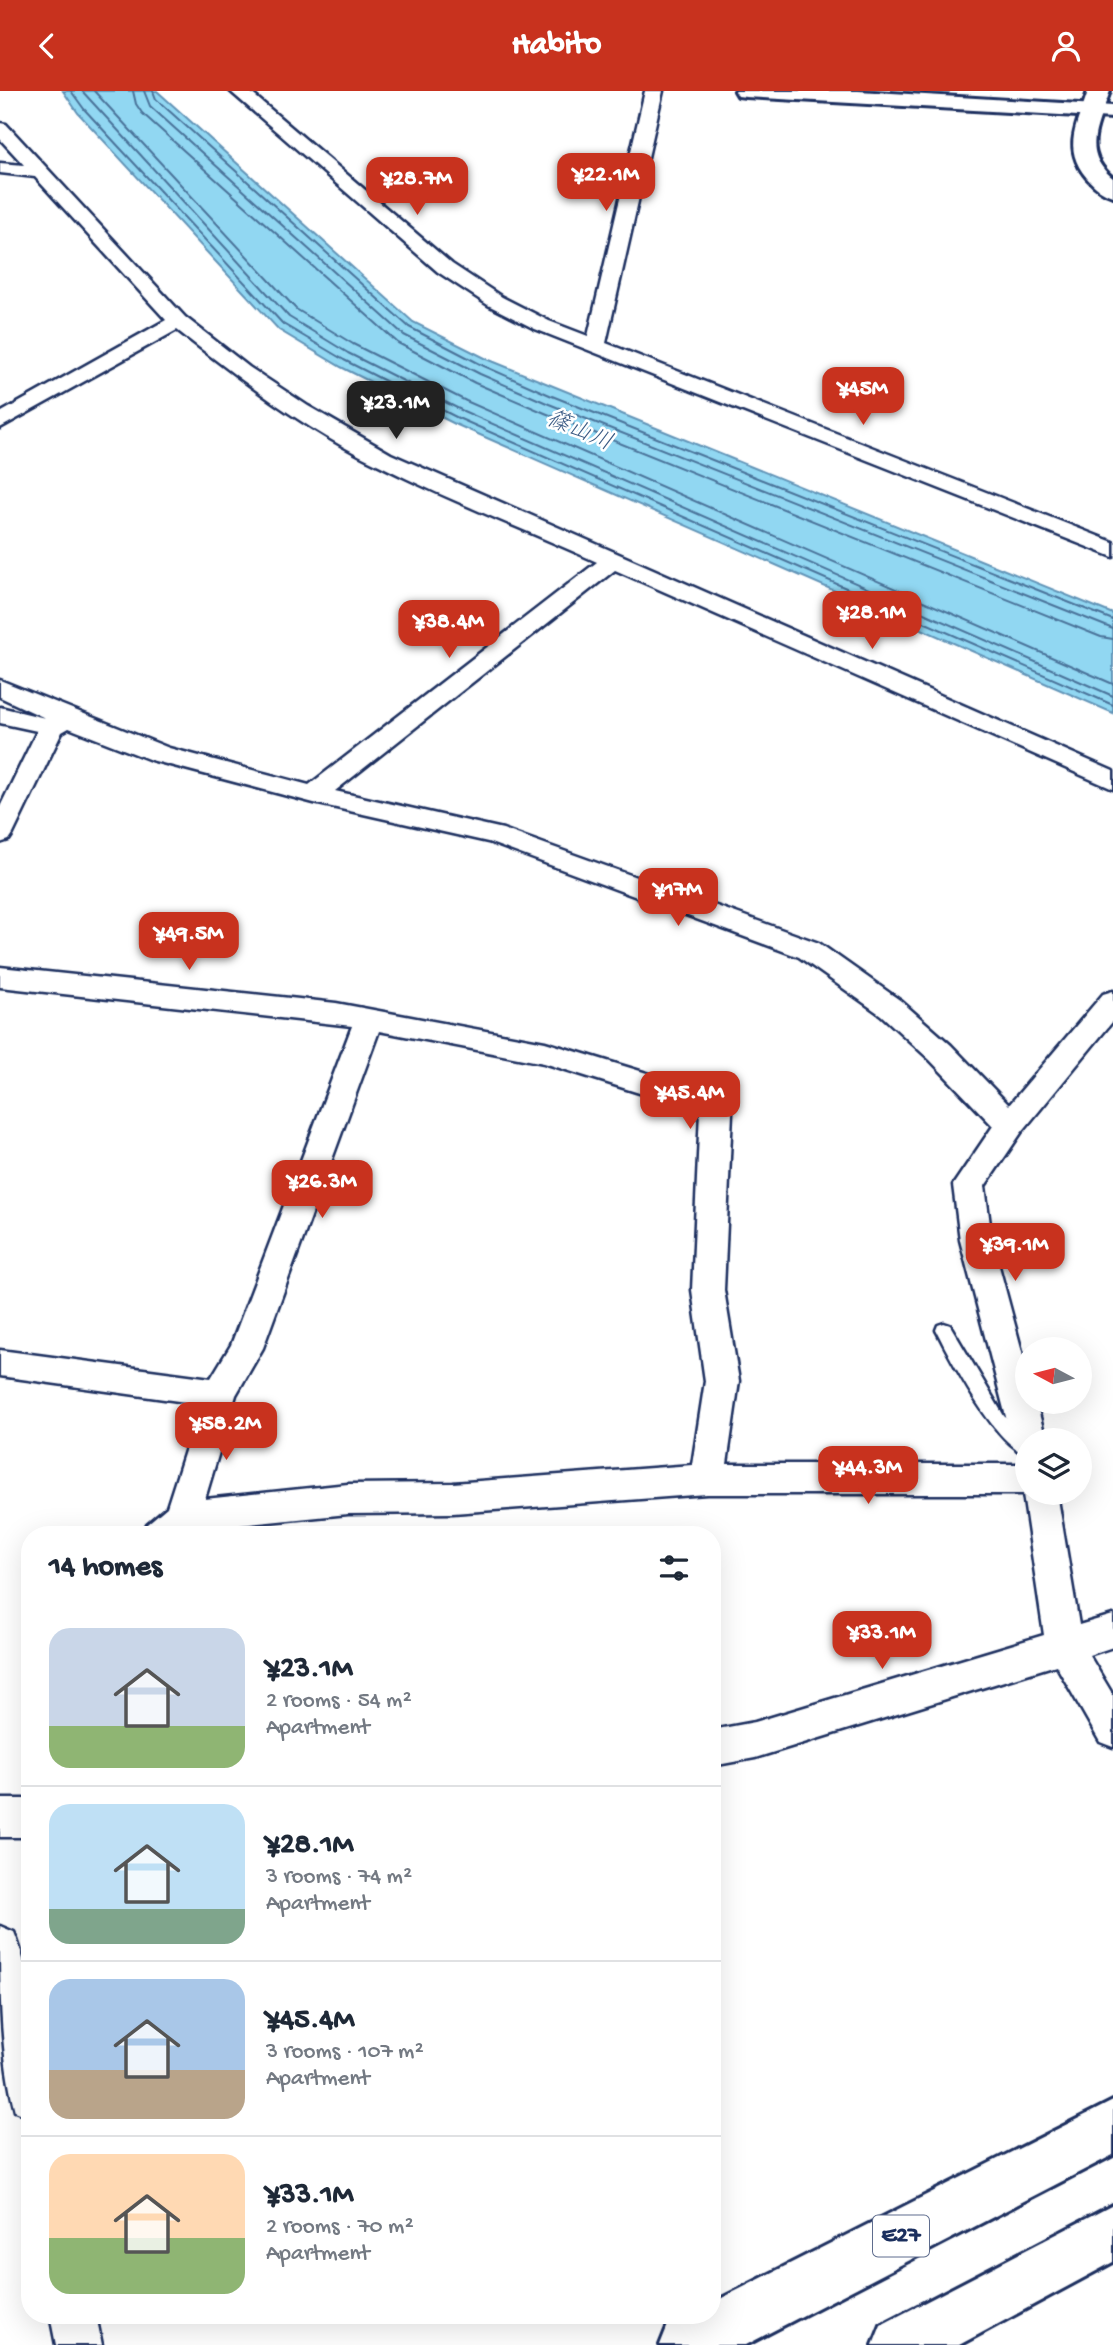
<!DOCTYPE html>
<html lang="en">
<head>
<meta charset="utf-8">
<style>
  :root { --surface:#fff; --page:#f2f2f3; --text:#1f2937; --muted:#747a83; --line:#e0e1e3; --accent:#c8321e }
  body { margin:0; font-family:"Gochi Hand","Klee One",sans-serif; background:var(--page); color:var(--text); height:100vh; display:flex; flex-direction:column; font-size:26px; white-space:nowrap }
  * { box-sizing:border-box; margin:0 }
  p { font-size:23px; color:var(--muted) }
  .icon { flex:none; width:38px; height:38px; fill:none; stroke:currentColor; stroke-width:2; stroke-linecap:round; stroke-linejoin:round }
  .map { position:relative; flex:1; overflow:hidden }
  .panel { position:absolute; left:21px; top:1435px; width:700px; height:798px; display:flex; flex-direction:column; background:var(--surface); border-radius:28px; box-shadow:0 7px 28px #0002 }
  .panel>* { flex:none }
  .needle { width:46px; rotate:277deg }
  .buttons { position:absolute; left:1015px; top:1246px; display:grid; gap:14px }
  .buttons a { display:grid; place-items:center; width:77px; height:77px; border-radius:50%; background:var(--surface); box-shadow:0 7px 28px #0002; font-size:35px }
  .price { position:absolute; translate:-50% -60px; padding:0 16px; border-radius:14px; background:var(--accent); color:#fff; font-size:23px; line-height:46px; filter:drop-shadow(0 2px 4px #0008) }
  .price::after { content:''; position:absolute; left:50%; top:42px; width:21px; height:16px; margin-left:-10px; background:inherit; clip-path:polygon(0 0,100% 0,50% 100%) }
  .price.selected { background:#222; color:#fff }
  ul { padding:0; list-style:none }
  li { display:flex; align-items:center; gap:21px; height:175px; padding:0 28px }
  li+li { border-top:2px solid var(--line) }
  li span { display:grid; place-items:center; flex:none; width:196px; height:140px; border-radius:21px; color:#555 }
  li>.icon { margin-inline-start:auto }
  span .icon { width:84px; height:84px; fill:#fffc; stroke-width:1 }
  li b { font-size:30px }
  h2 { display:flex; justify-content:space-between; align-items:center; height:84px; padding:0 28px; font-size:30px }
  header { display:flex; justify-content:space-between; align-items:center; height:91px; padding:0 28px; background:var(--accent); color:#fff; font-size:32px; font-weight:700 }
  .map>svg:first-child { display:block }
  .water { fill:#91d7f2; stroke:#6294b7; stroke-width:2 }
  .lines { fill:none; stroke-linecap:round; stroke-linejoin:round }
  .shore { stroke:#4a7299; stroke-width:2 }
  .lane-casing { stroke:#1b2f5e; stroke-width:5 }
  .street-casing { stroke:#1b2f5e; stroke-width:5 }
  .secondary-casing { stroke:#1b2f5e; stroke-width:6 }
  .primary-casing { stroke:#1b2f5e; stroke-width:6 }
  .highway-casing { stroke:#1b2f5e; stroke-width:6 }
  .lane { fill:#fff; fill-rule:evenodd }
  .street { fill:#fff; fill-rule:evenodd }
  .secondary { fill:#fff; fill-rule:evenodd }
  .primary { fill:#fff; fill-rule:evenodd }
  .highway { fill:#fff; fill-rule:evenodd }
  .labels { text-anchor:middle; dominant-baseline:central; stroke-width:5; stroke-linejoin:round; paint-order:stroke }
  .far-water-label { font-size:23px; font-style:italic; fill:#385983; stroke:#fff }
  .shield { fill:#fff; stroke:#5f6d8e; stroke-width:2 }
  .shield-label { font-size:24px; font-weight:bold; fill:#1b2f5e }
</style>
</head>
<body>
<header><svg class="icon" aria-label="back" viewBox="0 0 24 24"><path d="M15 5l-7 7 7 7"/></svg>Habito<svg class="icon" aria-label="person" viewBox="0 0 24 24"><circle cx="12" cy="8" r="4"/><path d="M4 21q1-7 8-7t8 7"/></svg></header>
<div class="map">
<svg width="1113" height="2254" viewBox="0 0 1113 2254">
  <rect width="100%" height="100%" fill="#fff"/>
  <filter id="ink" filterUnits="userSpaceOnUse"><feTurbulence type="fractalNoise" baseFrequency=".0143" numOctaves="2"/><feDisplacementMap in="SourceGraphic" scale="14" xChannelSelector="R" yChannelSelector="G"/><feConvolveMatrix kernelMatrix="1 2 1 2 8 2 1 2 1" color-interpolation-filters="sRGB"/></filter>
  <g filter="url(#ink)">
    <path class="water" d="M63 0H157L413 231 487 268 1113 523V622L455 333 341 276 279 239 78 22Z"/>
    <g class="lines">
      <g class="shore">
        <path d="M71 0 84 18 283 233 344 269 458 327 1113 614"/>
        <path d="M82 0 289 226 348 262 461 319 1113 605"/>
        <path d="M94 0 296 218 353 253 466 310 1113 593"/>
        <path d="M133 0 136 13 142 22 398 252 475 292 545 322 1101 546 1113 548"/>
        <path d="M144 0 150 15 404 244 480 283 549 313 1113 538"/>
        <path d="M153 0 156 8 409 236 484 275 552 305 1113 529"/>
      </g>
      <defs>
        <path id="lane" d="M944 1232 950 1234 1004 1325 1031 1349H1027V1363C994 1353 952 1270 936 1239L938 1234Z"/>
        <g id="street">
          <path d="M230 0H249L452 173 502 206 549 230 588 245 645 0H663L606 252 1113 451V466L535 238 488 214 438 181Z"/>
          <path d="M0 32 6 33 185 226 249 276 308 315 391 363 1113 680V698L615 479 335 700 503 738 819 852 901 910 951 954 1009 1014 1103 903 1113 900V930L1021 1042 985 1095 992 1149 1027 1279V1311H1036L1046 1349H1027V1363L1017 1359 1012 1349 960 1149 953 1094 993 1035 930 969 881 924 799 866 488 751 314 712 151 669 69 637 62 641 13 743 9 749 0 752V716L37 640 0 632V616L45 627 0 606V589L169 657 309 694 597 471C524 438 448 409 377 373 304 338 240 288 177 239L0 337V322L166 229 35 86 0 82V72L24 74 0 48Z"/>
          <path d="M0 876 336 912 545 951 650 983 707 996 722 1004 732 1022 724 1199 739 1290 727 1373H1027V1402H1057L1079 1534 1113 1524V1556L1089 1564 1113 1604V1656L1100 1651 1056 1574 755 1667 712 1675V1639L755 1631 1044 1544 1023 1403H707L453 1422 348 1423 190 1439 185 1444H142L147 1433 167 1416 200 1313 0 1285V1259L211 1287 231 1254 352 935 0 896ZM379 940 544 972 649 1005 688 1013 700 1020 692 1199 705 1290 692 1374 453 1392 348 1393 205 1408 236 1304 263 1257Z"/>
          <rect x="0" y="1708" width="30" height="38"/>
          <path d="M0 1835 14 1841C38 1898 30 1965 30 2026L15 2020C0 1963 0 1895 0 1835Z"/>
          <path d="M50 2224H96L102 2254H56Z"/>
        </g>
        <path id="secondary" d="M735 0H858L1113 15V27L746 6 738 5Z"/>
        <path id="primary" d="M1088 0H1110C1099 33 1080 60 1113 87V105C1102 102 1094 95 1087 87 1061 56 1078 33 1088 0Z"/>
        <g id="highway">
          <path d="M1113 2010V2064L746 2254H660L668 2234 688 2224H712V2212Z"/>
          <path d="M1113 2114V2171L959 2254H873L881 2234Z"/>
        </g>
      </defs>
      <use href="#lane" class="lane-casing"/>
      <use href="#street" class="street-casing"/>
      <use href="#secondary" class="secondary-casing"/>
      <use href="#primary" class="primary-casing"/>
      <use href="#highway" class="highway-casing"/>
      <use href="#lane" class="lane"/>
      <use href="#street" class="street"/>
      <use href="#secondary" class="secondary"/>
      <use href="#primary" class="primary"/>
      <use href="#highway" class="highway"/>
    </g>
  </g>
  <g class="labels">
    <g class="far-water-label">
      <text transform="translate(579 341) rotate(23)">篠山川</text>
    </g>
    <rect class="shield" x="873" y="2124.5" width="56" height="41" rx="5"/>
    <g class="shield-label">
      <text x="901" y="2145">E27</text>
    </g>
  </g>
</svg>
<div class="buttons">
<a><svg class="needle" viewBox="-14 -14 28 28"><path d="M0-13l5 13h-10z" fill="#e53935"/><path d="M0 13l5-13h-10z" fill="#747a83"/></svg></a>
<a><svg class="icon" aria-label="layers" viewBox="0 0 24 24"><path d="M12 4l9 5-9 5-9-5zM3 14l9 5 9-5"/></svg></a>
</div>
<b class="price" style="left:606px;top:122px">¥22.1M</b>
<b class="price" style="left:417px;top:126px">¥28.7M</b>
<b class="price" style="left:863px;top:336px">¥45M</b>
<b class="price selected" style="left:396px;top:350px">¥23.1M</b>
<b class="price" style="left:872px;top:560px">¥28.1M</b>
<b class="price" style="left:449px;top:569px">¥38.4M</b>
<b class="price" style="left:678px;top:837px">¥17M</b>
<b class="price" style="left:189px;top:881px">¥49.5M</b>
<b class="price" style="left:690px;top:1040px">¥45.4M</b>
<b class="price" style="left:322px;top:1129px">¥26.3M</b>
<b class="price" style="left:1015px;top:1192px">¥39.1M</b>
<b class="price" style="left:226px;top:1371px">¥58.2M</b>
<b class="price" style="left:868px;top:1415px">¥44.3M</b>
<b class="price" style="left:882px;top:1580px">¥33.1M</b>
<section class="panel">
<h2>14 homes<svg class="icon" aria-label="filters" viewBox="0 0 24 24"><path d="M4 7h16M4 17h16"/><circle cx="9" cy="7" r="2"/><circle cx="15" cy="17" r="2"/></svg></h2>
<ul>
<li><span style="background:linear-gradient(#c9d6e8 70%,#8fb573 0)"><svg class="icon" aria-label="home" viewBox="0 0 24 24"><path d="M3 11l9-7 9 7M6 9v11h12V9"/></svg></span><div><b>¥23.1M</b><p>2 rooms · 54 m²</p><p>Apartment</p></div></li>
<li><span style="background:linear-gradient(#bfe0f5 75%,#7fa58c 0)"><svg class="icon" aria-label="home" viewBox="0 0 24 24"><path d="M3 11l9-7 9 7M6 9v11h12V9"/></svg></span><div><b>¥28.1M</b><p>3 rooms · 74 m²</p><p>Apartment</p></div></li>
<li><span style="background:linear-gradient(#a9c7e8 65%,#b9a48a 0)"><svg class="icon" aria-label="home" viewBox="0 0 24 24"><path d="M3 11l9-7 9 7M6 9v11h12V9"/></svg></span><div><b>¥45.4M</b><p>3 rooms · 107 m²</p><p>Apartment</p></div></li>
<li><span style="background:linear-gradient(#ffd9b3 60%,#8fb573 0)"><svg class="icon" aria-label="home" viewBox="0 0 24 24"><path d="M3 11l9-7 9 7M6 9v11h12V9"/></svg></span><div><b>¥33.1M</b><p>2 rooms · 70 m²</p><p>Apartment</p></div></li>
</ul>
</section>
</div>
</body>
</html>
